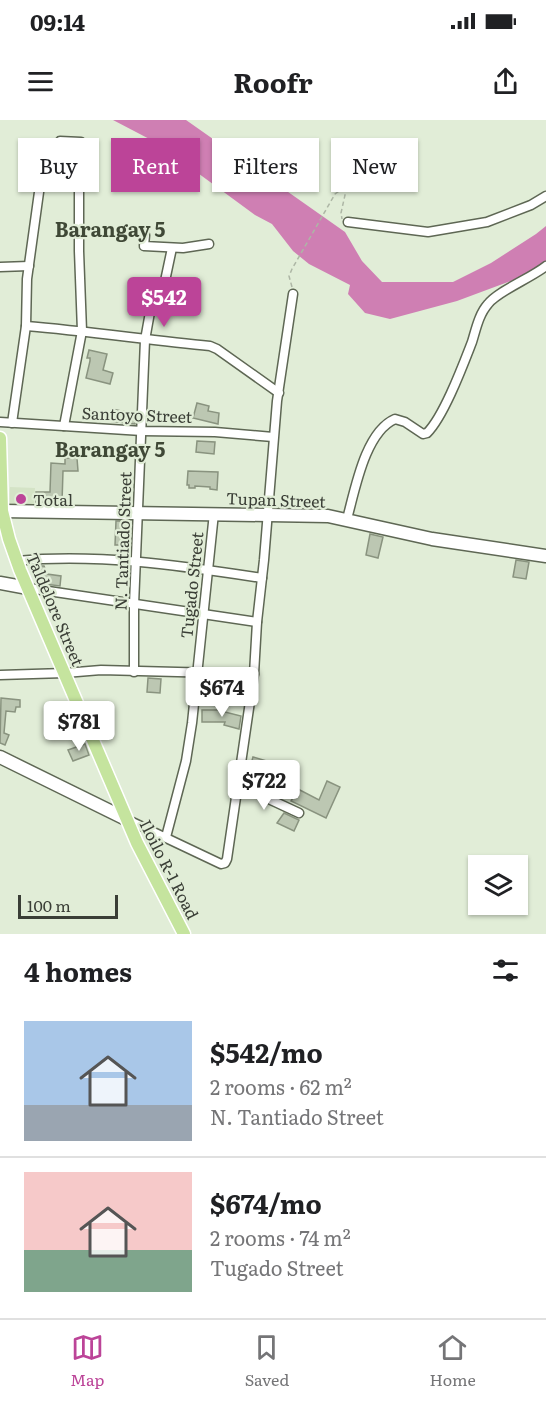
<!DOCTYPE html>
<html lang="en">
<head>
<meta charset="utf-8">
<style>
  :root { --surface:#fff; --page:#f2f2f2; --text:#202124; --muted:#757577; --line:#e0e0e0; --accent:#bc4498 }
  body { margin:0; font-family:Literata,serif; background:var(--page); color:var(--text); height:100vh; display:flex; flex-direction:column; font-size:22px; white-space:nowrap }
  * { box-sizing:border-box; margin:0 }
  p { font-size:20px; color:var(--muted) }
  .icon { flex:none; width:33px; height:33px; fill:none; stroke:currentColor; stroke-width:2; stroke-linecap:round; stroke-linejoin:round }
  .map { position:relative; height:814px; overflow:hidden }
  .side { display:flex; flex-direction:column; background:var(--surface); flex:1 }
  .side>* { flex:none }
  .top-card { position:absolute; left:18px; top:18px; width:510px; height:54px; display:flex; gap:12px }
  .fabs { position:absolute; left:468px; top:735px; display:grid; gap:12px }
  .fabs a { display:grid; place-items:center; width:60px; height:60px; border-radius:0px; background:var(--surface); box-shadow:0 2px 4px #0004; font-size:30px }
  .scale { position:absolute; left:18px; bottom:15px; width:100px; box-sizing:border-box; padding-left:6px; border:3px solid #3a3e36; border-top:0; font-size:16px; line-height:21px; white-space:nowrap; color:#3a3e36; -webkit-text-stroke:4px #e1edd7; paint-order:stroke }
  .price { position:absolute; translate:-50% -51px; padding:0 14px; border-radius:6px; background:#fff; color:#222; font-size:20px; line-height:39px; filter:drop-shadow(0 2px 3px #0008) }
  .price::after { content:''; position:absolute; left:50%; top:36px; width:18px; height:14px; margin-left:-9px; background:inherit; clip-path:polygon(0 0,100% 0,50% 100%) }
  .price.current { background:var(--accent); color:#fff }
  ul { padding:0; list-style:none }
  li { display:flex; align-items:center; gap:18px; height:150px; padding:0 24px }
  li+li { border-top:2px solid var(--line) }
  li span { display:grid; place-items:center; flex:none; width:168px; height:120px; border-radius:0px; color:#555 }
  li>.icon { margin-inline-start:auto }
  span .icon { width:72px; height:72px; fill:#fffc; stroke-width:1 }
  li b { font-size:26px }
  h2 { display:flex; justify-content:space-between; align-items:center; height:72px; padding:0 24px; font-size:26px }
  .chip { padding:0 21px; border-radius:0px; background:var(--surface); box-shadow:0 2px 4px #0004; font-size:21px; line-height:54px }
  .chip.current { background:var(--accent); color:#fff }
  .status { display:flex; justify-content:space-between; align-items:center; height:42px; padding:0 30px; background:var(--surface); direction:ltr }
  .status svg { height:16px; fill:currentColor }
  header { display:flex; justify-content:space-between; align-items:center; height:78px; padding:0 24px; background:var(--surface); font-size:27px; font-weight:700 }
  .dock { display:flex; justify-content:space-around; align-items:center; height:84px; border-top:2px solid var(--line); background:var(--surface); font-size:16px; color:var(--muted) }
  .dock a { display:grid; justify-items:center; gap:3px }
  .dock .current { color:var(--accent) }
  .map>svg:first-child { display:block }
  .built { fill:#d4e3c6 }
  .water { fill:#cf7fb3 }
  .building { fill:#bcc7b2; stroke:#89937f; stroke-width:1.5 }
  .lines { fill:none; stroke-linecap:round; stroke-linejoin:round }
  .street-casing { stroke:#5e6754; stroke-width:11 }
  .secondary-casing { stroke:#5e6754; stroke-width:15 }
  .primary-casing { stroke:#fff; stroke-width:15 }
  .path { stroke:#adb6a5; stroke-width:1.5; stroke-dasharray:4.5 3; stroke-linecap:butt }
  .street { stroke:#fff; stroke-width:8 }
  .secondary { stroke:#fff; stroke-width:12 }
  .primary { stroke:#c5e49e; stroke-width:12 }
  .poi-dot { fill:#bc4498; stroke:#e1edd7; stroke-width:2 }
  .labels { text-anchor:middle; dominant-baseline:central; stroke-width:4.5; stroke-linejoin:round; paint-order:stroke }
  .street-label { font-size:16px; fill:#3a3e36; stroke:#e1edd7 }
  .poi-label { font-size:16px; fill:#3a3e36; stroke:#e1edd7; text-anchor:start }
  .quarter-label { font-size:20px; font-weight:bold; fill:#3f4836; stroke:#e1edd7 }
</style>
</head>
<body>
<div class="status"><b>09:14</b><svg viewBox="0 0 49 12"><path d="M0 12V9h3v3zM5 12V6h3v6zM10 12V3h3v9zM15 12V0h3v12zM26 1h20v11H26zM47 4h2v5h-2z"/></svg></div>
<header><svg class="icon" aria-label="menu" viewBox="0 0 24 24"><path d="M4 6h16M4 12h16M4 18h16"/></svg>Roofr<svg class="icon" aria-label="share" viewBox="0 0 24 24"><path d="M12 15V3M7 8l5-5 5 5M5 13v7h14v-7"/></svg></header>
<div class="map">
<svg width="546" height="814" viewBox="0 0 546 814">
  <rect width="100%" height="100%" fill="#e1edd7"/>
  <path class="built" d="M10 367 35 368 34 386 9 385Z"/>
  <path class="water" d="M113 0H186L345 112 362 141 382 162H453L491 143 536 114 546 106V141L527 155 457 181 390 199 365 193 348 174 350 165 309 144 293 131 272 104 255 95 157 23Z"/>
  <g class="building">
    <path d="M89 230 107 234 103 250 113 253 110 264 86 258 90 241V238H87Z"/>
    <path d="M197 283 209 286 208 291 219 293 218 304 193 298Z"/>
    <path d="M112 289 136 294 135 304 109 301Z"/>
    <path d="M197 321 215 322 214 334 196 332Z"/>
    <path d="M65 338H77L78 351H63L62 383 36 382V372H50L51 343 65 344Z"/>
    <path d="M188 351 218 352 217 370 210 369V367L195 366V368H189V365H187Z"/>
    <path d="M116 401H127V425H115Z"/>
    <path d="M370 414 383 417 378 438 366 435Z"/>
    <path d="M516 440 529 442 526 459 513 457Z"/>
    <path d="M34 446H44L47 454 61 456 60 466 37 463Z"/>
    <path d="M148 558 161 559 160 573 147 572Z"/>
    <path d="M1 578 20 580V587H16L15 592 6 591 4 613 9 615 5 625 0 623Z"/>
    <path d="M202 590H217L241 596 239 609 224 605 225 602H202Z"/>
    <path d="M85 624 89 635 73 641 68 630Z"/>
    <path d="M253 637 270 642 262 666 248 663 252 649 250 648Z"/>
    <path d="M327 661 340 667 326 698 291 681 298 669 319 680Z"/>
    <path d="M284 693 299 700 294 711 277 703Z"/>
  </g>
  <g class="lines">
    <defs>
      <g id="street">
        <path d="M348 102 428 112 487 102 531 85 546 76"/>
        <path d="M145 115 144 126 183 128 209 124"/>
        <path d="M0 147 29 146"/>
        <path d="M26 206C87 211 148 220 210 226L217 229 279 273"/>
        <path d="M0 302 142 311 215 312 273 317"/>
        <path d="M12 303 26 206 27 159 40 65 45 44 60 21 81 22 79 50V131L82 211 64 306"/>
        <path d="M347 399C355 370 365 312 395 299L405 302 423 314 427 313C444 296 463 245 472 222 476 209 479 194 488 184 498 171 531 158 546 146"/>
        <path d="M17 441C98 433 182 446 262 458"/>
        <path d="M28 468 257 502"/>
        <path d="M134 552V485L145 220 152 181 165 161 172 128"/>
        <path d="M0 555 65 553 101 550 254 554"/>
        <path d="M237 667 264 673 271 680 299 693"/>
        <path d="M126 699 221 744 225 743 227 739 254 554 257 502 264 440 277 281 293 174"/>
        <path d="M166 717 186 641 192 603 214 393"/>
      </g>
      <g id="secondary">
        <path d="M2 391 328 396 432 419 546 436"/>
        <path d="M0 463 28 468"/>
        <path d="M0 637 126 699"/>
      </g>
      <path id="primary" d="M0 318 2 391 9 419 20 450 137 723 184 814"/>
    </defs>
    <use href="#street" class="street-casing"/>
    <use href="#secondary" class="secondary-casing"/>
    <use href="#primary" class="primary-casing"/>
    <path class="path" d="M292 167 289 156 292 149 335 74 342 69 345 75 341 93 342 99"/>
    <use href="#street" class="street"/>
    <use href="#secondary" class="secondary"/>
    <use href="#primary" class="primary"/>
  </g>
  <circle class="poi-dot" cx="21" cy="379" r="6"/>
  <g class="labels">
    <g class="street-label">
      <text transform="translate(137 294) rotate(2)">Santoyo Street</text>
      <text transform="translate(276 379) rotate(2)">Tupan Street</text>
      <text transform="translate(122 421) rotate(-88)">N. Tantiado Street</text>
      <text transform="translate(191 465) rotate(-84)">Tugado Street</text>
      <text transform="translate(56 489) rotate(67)">Taldelore Street</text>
      <text transform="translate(170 749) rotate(63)">Iloilo R-1 Road</text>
    </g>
    <g class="poi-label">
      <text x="33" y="379">Total</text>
    </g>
    <g class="quarter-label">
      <text x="110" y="108">Barangay 5</text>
      <text x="110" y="328">Barangay 5</text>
    </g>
  </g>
</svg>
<div class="fabs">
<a><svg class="icon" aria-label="layers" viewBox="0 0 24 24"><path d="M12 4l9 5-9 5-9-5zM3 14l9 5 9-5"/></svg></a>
</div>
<div class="scale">100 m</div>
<b class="price current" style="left:164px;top:208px">$542</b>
<b class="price" style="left:222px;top:598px">$674</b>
<b class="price" style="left:79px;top:632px">$781</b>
<b class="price" style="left:264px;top:691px">$722</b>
<div class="top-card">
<a class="chip">Buy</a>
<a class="chip current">Rent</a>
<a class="chip">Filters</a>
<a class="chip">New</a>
</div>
</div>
<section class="side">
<h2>4 homes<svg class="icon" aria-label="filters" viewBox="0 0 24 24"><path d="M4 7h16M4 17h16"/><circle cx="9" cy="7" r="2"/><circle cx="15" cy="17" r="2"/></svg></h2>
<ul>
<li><span style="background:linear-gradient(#a9c7e8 70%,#9aa5b1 0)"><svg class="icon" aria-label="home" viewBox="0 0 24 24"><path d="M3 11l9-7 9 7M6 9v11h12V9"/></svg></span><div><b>$542/mo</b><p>2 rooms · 62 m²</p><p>N. Tantiado Street</p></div></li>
<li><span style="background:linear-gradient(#f6c9c9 65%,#7fa58c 0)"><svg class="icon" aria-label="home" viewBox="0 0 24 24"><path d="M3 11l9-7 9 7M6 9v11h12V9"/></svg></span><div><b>$674/mo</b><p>2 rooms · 74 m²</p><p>Tugado Street</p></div></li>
</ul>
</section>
<nav class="dock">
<a class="current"><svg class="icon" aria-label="map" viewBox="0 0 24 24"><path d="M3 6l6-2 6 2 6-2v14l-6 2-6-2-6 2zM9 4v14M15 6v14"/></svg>Map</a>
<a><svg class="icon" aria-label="saved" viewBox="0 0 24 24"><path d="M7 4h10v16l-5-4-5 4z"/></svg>Saved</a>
<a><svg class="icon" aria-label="home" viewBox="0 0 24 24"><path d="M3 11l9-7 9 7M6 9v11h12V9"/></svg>Home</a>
</nav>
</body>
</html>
